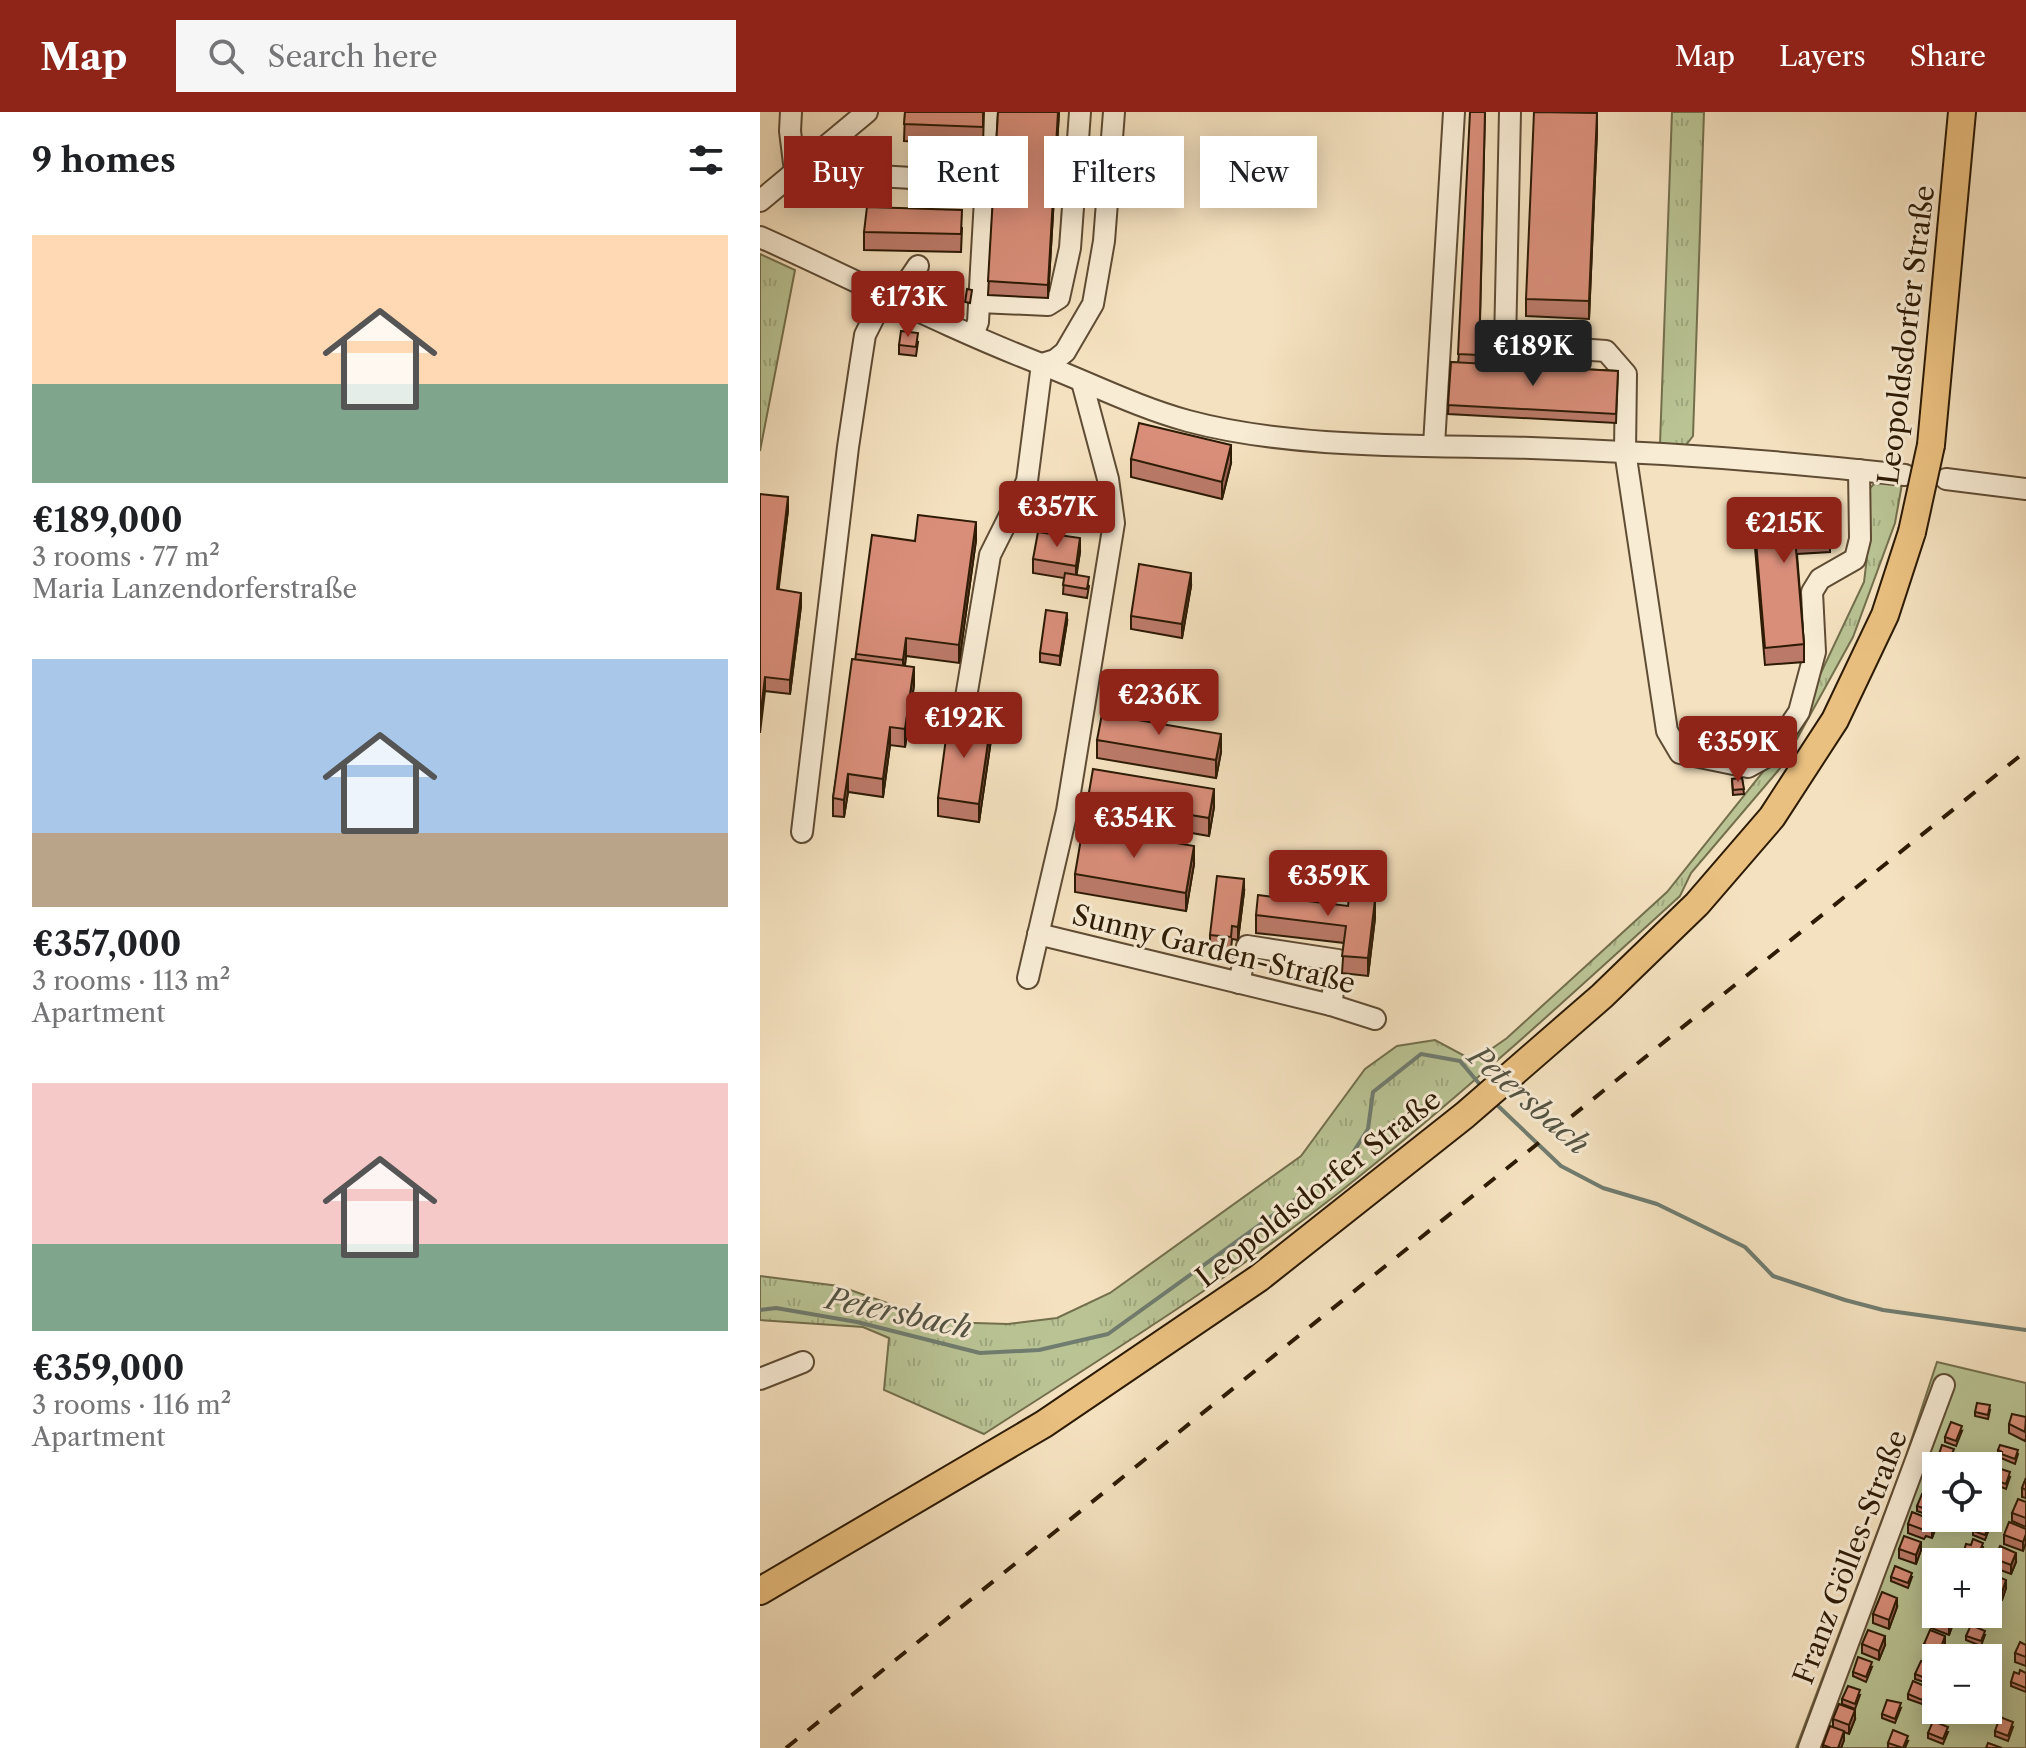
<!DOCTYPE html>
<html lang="en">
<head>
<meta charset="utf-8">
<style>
  :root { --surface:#fff; --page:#f6f6f6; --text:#202124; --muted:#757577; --accent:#8f2418 }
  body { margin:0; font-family:"Libre Caslon Text",serif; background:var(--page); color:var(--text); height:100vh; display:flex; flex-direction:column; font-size:30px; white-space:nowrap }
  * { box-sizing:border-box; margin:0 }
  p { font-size:26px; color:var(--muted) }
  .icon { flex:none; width:44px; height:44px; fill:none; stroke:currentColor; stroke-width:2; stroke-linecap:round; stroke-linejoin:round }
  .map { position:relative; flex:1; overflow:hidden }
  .details { display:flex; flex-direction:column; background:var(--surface); width:760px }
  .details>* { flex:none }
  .banner { position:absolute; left:24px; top:24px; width:760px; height:72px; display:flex; gap:16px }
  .fabs { position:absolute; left:1162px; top:1340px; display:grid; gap:16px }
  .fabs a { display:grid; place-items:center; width:80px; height:80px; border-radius:0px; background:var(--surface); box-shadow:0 4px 20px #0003; font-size:40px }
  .price { position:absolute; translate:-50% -68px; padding:0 18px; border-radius:8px; background:var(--accent); color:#fff; font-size:26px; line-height:52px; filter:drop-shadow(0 2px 4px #0008) }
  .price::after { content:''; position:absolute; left:50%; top:48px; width:24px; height:18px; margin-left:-12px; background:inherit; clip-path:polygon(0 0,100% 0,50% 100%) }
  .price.current { background:#222; color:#fff }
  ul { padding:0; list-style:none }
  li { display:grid; align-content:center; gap:16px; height:424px; padding:0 32px }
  li span { display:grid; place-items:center; height:248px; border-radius:0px; color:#555 }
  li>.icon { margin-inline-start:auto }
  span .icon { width:144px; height:144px; fill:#fffc; stroke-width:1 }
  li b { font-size:34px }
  h2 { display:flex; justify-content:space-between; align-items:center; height:96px; padding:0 32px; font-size:34px }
  .chip { padding:0 28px; border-radius:0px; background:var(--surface); box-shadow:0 4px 20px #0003; font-size:28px; line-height:72px }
  .chip.current { background:var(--accent); color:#fff }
  header { display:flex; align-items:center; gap:48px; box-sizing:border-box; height:112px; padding:0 40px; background:var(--accent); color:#fff }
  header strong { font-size:38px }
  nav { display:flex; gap:44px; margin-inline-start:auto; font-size:28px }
  .search { width:560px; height:72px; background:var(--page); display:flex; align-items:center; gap:20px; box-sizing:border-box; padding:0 28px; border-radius:0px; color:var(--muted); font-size:30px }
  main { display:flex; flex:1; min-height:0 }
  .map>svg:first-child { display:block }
  .grass { fill:url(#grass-tufts); stroke:#736f4c; stroke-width:2 }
  .garden { fill:#b9c394; stroke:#736f4c; stroke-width:2; fill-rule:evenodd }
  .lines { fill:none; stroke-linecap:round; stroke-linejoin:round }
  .stream { stroke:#707c6f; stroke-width:4 }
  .minor-casing { stroke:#5f4c34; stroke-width:24 }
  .major-casing { stroke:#2d1b05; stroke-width:30 }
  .minor { stroke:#f8ecd5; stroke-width:20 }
  .major { stroke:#eac080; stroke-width:26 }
  .rail { stroke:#2d1b05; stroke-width:4; stroke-dasharray:14 14; stroke-linecap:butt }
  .major-bridge-casing { stroke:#2d1b05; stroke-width:30; stroke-linecap:butt }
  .major-bridge { stroke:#eac080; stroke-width:26 }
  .wall { fill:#bb7a69; stroke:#2d1b05; stroke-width:2 }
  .shaded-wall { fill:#986355; stroke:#2d1b05; stroke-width:2 }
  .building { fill:#d98e7a; stroke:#2d1b05; stroke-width:2 }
  .labels { text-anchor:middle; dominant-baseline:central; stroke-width:6; stroke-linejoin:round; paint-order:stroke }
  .street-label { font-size:28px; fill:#2d1b05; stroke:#f8ecd5 }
  .water-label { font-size:30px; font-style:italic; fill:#545443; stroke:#f8ecd5 }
</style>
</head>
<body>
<header>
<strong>Map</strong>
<div class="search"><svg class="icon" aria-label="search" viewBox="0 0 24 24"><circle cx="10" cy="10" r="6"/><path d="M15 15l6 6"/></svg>Search here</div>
<nav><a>Map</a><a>Layers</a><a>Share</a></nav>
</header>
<main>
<section class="details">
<h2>9 homes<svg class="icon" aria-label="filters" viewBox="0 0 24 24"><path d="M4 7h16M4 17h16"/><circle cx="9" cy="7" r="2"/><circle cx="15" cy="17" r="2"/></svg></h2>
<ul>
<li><span style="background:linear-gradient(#ffd9b3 60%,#7fa58c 0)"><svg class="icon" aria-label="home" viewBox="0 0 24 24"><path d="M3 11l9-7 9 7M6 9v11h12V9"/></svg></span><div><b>€189,000</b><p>3 rooms · 77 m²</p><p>Maria Lanzendorferstraße</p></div></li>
<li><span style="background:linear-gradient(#a9c7e8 70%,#b9a48a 0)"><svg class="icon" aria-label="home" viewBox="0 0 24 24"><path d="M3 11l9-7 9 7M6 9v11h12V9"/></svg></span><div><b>€357,000</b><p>3 rooms · 113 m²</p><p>Apartment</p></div></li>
<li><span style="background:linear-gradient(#f6c9c9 65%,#7fa58c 0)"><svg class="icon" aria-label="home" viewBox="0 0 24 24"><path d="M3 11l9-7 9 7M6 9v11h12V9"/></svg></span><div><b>€359,000</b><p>3 rooms · 116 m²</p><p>Apartment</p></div></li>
</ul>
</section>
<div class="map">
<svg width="1266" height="1636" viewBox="0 0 1266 1636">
  <defs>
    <pattern id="grass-tufts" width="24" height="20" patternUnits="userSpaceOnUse" patternTransform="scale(2)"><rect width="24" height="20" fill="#b9c394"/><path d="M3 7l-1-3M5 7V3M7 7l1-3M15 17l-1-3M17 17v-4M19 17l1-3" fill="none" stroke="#9fa77e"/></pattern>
  </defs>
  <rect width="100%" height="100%" fill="#f4e1bf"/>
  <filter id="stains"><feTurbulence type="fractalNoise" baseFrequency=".0025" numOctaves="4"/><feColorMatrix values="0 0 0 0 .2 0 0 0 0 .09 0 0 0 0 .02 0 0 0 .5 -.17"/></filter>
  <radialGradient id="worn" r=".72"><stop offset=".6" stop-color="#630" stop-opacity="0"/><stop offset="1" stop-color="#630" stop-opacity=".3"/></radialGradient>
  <g class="grass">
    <path d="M912 0H944L933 324 926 333 900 332Z"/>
    <path d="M0 142 35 158 0 339Z"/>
    <path d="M1116 369 1142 372 1135 411 1093 525 1022 654 931 761 920 784C809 885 699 986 581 1079 468 1168 345 1244 224 1322L124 1278 129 1226 103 1215 0 1208V1164L79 1174 181 1210 248 1212 297 1206 350 1181 541 1044 605 957 637 934 675 928 714 949 747 926 907 780 1014 646 1049 586 1104 470 1107 445 1104 418 1105 383Z"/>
  </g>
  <path class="garden" d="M1177 1250 1266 1271V1636H1036L1146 1344ZM1176 1354H1228V1406H1176ZM1176 1450H1228V1502H1176ZM1176 1546H1228V1598H1176Z"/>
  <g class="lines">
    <g class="stream">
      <path d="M735 991 801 1054 843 1076 897 1092 985 1135 1013 1164 1085 1188 1123 1198 1266 1218"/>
      <path d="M0 1198 16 1196 97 1210 220 1241 279 1238 348 1222 587 1050 608 1017 613 980 661 942 700 949 722 975"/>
    </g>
    <defs>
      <g id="minor">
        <path d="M31 0 30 19 35 59 185 68"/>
        <path d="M750 0 745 232 846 239 866 262 865 339 907 619 920 641 988 655 1010 643 1039 600 1055 540 1052 480 1060 467 1095 447 1100 427 1099 358"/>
        <path d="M0 89 107 0"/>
        <path d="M0 125C94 167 185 215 281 252 330 271 377 295 428 309 532 337 663 333 771 336 896 340 1021 349 1145 363"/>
        <path d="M135 188 158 154"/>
        <path d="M219 190 288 193 299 186 310 136 320 0"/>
        <path d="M213 223 218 210 230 0"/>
        <path d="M282 252 295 248 305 240 333 192 344 129 354 0"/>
        <path d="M674 333 694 0"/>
        <path d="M1186 367 1266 377"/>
        <path d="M204 597 230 443 267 369 282 252"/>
        <path d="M42 720 88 335 100 255 105 223 125 183"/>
        <path d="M278 822 571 893 615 907"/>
        <path d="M268 866 307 699 354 411 348 367 322 270"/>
        <path d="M479 871 487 834 578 848 571 893"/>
        <path d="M0 1267 43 1250"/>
        <path d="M1049 1636 1184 1273"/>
      </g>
      <g id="major">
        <path d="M1171 333 1202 0"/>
        <path d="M0 1479 284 1312 499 1166 705 1003 842 884 937 792 1012 705 1075 608 1125 503 1152 420"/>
      </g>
    </defs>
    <use href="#minor" class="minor-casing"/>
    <use href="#major" class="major-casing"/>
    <use href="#minor" class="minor"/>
    <use href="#major" class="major"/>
    <path class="rail" d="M26 1636 1266 639"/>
    <defs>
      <path id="major-bridge" d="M1152 420 1171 333"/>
    </defs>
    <use href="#major-bridge" class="major-bridge-casing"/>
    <use href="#major-bridge" class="major-bridge"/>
  </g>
  <g class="wall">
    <path d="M145 0H224L223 33 144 29Z"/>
    <path d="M238 0H299L288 186 228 183Z"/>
    <path d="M725 0 719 252 858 259 856 311 688 302 691 250 698 251Z"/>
    <path d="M837 19 829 207 766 204V187Z"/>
    <path d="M202 116 201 140 104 138V120Z"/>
    <path d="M158 230 156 244 139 242V233Z"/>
    <path d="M371 347 471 351 462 387 371 365Z"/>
    <path d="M0 382 28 398 18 478 41 494 30 582 5 579Z"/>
    <path d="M993 394 1070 422V440L1037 442 1044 532V550L1005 553 993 412Z"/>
    <path d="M216 428 199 551 146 544 145 554 154 573 145 635 130 633 123 685 88 680 84 705 73 704V686L96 542 155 429Z"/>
    <path d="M320 440 316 463 329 474 327 486 303 482 304 466 273 461V447Z"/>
    <path d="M431 474 422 526 371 517V504Z"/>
    <path d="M307 510 300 553 280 550V541Z"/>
    <path d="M231 628 219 710 178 704V686Z"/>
    <path d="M337 628 461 640 456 666 337 646Z"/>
    <path d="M982 666 984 682 973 683 972 667Z"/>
    <path d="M328 686 454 695 449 724 328 703Z"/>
    <path d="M434 752 426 799 315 780V762Z"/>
    <path d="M484 780 478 828 472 827 471 838 450 836V823Z"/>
    <path d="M496 803 615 806 608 864 582 861 584 831 496 821Z"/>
    <path d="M1230 1298 1228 1307 1215 1304V1300Z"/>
    <path d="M1266 1305V1326L1265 1329 1249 1321V1312Z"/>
    <path d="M1202 1319 1196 1334 1185 1330V1325Z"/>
    <path d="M1238 1338 1258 1342 1255 1352 1241 1346V1344L1238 1343Z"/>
    <path d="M1194 1342 1189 1354 1178 1349V1345Z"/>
    <path d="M1176 1360V1377L1168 1374V1370Z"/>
    <path d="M1250 1365 1246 1377 1234 1372V1368Z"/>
    <path d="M1266 1366V1386L1262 1385V1376Z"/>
    <path d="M1266 1390V1415L1252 1409V1401Z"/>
    <path d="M1175 1392 1171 1404 1157 1399V1394Z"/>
    <path d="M1148 1412 1175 1418 1172 1426 1166 1424 1164 1427 1148 1421Z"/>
    <path d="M1231 1412 1225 1428 1213 1423V1419Z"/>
    <path d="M1266 1417 1263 1439 1244 1432V1423Z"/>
    <path d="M1211 1433 1223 1435 1218 1450 1203 1446V1442Z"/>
    <path d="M1139 1437 1161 1438 1156 1452 1139 1446Z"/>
    <path d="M1235 1447 1256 1450 1251 1462 1235 1456Z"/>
    <path d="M1228 1463 1246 1476 1242 1488 1228 1483Z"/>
    <path d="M1131 1465H1152L1148 1476 1131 1469Z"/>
    <path d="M1137 1495 1129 1517 1113 1511V1502Z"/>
    <path d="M1233 1496 1228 1509 1215 1504V1502H1228Z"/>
    <path d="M1194 1502V1509L1189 1523 1171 1516V1507Z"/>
    <path d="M1225 1523 1221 1534 1206 1528V1524Z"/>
    <path d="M1102 1532 1125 1533 1119 1548 1102 1541Z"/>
    <path d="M1164 1532 1185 1533 1180 1546 1164 1541Z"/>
    <path d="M1266 1533V1554L1255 1550V1541Z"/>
    <path d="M1112 1555 1106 1570 1093 1564V1560Z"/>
    <path d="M1175 1559 1170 1572 1155 1567V1562Z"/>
    <path d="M1266 1561V1580L1251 1574V1570L1259 1562Z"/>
    <path d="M1167 1579 1162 1592 1148 1587V1582Z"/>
    <path d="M1100 1583 1095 1597 1082 1592V1587Z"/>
    <path d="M1141 1596 1135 1611 1122 1606V1602Z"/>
    <path d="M1073 1607H1095L1089 1622 1084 1620V1628L1081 1636H1063V1633L1073 1615Z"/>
    <path d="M1253 1615 1248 1629 1235 1624V1619Z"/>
    <path d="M1188 1620 1183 1632 1168 1626V1621Z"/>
    <path d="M1148 1629 1145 1636H1128V1631Z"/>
  </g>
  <g class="shaded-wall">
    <path d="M298 0H299L288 186V173Z"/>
    <path d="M837 1V19L829 207V189Z"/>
    <path d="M471 333V351L462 387V370Z"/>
    <path d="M28 385V398L17 491V477Z"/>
    <path d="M216 410V428L199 551V533Z"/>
    <path d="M320 426V440L316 467V454Z"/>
    <path d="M431 461V474L422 526V512Z"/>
    <path d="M41 481V494L30 582V568Z"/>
    <path d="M307 501V510L300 553V544Z"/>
    <path d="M146 526V544L143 566V548Z"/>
    <path d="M154 555V573L145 635V617Z"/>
    <path d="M5 565V579L0 621V607Z"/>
    <path d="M231 610V628L219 710V692Z"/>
    <path d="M130 615V633L123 685V667Z"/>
    <path d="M461 622V640L456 666V648Z"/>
    <path d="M88 662V680L84 705V688Z"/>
    <path d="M454 677V695L449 724V706Z"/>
    <path d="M434 734V752L426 799V781Z"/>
    <path d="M484 767V780L478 828V815Z"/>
    <path d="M615 788V806L608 864V846Z"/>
    <path d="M1175 1409V1418L1172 1426V1417Z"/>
    <path d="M1266 1422V1431L1263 1439V1430Z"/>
    <path d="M1161 1430V1438L1156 1452V1443Z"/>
    <path d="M1256 1441V1450L1251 1462V1453Z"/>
    <path d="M1246 1468V1476L1242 1488V1480Z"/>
    <path d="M1137 1486V1495L1129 1517V1508Z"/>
    <path d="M1194 1502V1509L1189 1523V1514Z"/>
    <path d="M1125 1524V1533L1119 1548V1539Z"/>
    <path d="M1185 1524V1533L1180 1546V1538Z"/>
    <path d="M1095 1598V1607L1089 1622V1613Z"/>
    <path d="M1084 1619V1628L1081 1636H1078Z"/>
  </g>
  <g class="building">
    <path d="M145 0H223V15L144 12Z"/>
    <path d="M238 0H298L288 173 228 169Z"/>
    <path d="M710 0H725L719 243 698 242Z"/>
    <path d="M774 0 837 1 829 189 766 187Z"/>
    <path d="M107 95 202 98 201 122 104 120Z"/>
    <path d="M207 177 212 178 210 191 205 190Z"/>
    <path d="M141 219 158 221 156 235 139 233Z"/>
    <path d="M691 250 858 259 856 302 688 293Z"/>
    <path d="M379 311 471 333 462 370 371 347Z"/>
    <path d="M0 382 28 385 17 477 41 481 30 568 5 565 0 607Z"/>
    <path d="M1068 388 1070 422 1035 425 1044 532 1005 536 993 394Z"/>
    <path d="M158 403 216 410 199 533 146 526 143 548 96 542 112 423 155 429Z"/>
    <path d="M278 420 320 426 316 454 273 447Z"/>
    <path d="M379 452 431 461 422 512 371 504Z"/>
    <path d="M305 461 329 465 327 477 303 473Z"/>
    <path d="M286 498 307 501 300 544 280 541Z"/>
    <path d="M92 547 154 555 145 617 130 615 123 667 88 662 84 688 73 686Z"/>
    <path d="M342 602 461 622 456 648 337 628Z"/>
    <path d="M189 604 231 610 219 692 178 686Z"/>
    <path d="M333 657 454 677 449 706 328 686Z"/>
    <path d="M982 666 984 677 973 678 972 667Z"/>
    <path d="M323 715 434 734 426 781 315 762Z"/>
    <path d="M457 764 484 767 478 815 472 814 471 825 450 823Z"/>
    <path d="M498 783 588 794 589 785 615 788 608 846 582 844 586 814 496 803Z"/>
    <path d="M1217 1291 1230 1293 1228 1303 1215 1300Z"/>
    <path d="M1252 1302 1266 1305 1265 1320 1249 1312Z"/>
    <path d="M1191 1310 1202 1314 1196 1329 1185 1325Z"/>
    <path d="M1182 1333 1194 1337 1189 1349 1178 1345Z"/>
    <path d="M1240 1333 1258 1338 1255 1347 1241 1342 1242 1340 1238 1338Z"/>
    <path d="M1238 1356 1250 1360 1246 1372 1234 1368Z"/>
    <path d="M1172 1358 1176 1360V1373L1168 1370Z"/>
    <path d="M1266 1366V1378L1262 1376Z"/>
    <path d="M1162 1382 1175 1387 1171 1399 1157 1394Z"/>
    <path d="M1258 1387 1266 1390V1406L1252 1401Z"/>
    <path d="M1152 1400 1175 1409 1172 1417 1166 1415 1164 1418 1148 1412Z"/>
    <path d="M1218 1406H1227L1231 1408 1225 1423 1213 1419Z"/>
    <path d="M1249 1410 1266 1417V1422L1263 1430 1244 1423Z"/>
    <path d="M1144 1424 1161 1430 1156 1443 1139 1437Z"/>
    <path d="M1213 1427 1223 1431 1217 1447 1203 1442 1206 1432 1211 1433Z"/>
    <path d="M1240 1434 1256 1441 1251 1453 1235 1447Z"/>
    <path d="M1135 1454 1152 1461 1148 1471 1131 1465Z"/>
    <path d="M1229 1461 1246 1468 1242 1480 1228 1474Z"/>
    <path d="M1122 1480 1137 1486 1129 1508 1113 1502Z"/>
    <path d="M1228 1489 1233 1491 1228 1504 1221 1502H1228Z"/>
    <path d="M1176 1495V1502H1194L1189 1514 1171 1507Z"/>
    <path d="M1211 1513 1225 1519 1221 1529 1206 1524Z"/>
    <path d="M1108 1518 1125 1524 1119 1539 1102 1532Z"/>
    <path d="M1170 1518 1185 1524 1180 1538 1164 1532Z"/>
    <path d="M1260 1530 1266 1533V1545L1255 1541Z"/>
    <path d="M1098 1545 1112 1550 1106 1565 1093 1560Z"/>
    <path d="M1161 1549 1175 1555 1170 1568 1155 1562Z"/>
    <path d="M1260 1558 1266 1561V1576L1251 1570 1254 1560 1259 1562Z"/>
    <path d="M1153 1569 1167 1575 1162 1588 1148 1582Z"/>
    <path d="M1088 1574 1100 1578 1095 1592 1082 1587Z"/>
    <path d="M1127 1588 1141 1591 1135 1607 1122 1602Z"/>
    <path d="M1079 1592 1095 1598 1089 1613 1073 1607Z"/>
    <path d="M1240 1605 1253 1610 1248 1624 1235 1619Z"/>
    <path d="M1173 1609 1188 1615 1183 1627 1168 1621Z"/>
    <path d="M1070 1614 1084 1619 1078 1636H1071L1063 1633Z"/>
    <path d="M1133 1618 1148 1624 1143 1636 1128 1631Z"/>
    <path d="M1228 1631 1242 1636H1226Z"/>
  </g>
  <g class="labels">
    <g class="street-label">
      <text transform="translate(1146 223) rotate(-83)">Leopoldsdorfer Straße</text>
      <text transform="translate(454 837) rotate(14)">Sunny Garden-Straße</text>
      <text transform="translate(558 1076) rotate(-38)">Leopoldsdorfer Straße</text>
      <text transform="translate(1090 1445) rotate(-69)">Franz Gölles-Straße</text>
    </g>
    <g class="water-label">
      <text transform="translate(769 988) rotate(41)">Petersbach</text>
      <text transform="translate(139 1201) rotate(12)">Petersbach</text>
    </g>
  </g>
  <rect width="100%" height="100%" filter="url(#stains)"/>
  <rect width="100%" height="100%" fill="url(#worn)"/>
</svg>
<div class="fabs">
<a><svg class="icon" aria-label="locate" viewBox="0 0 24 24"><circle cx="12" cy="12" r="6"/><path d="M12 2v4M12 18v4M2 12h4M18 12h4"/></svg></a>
<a>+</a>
<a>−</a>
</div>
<b class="price" style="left:148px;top:227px">€173K</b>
<b class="price current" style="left:773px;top:276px">€189K</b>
<b class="price" style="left:297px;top:437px">€357K</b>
<b class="price" style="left:1024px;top:453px">€215K</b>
<b class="price" style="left:399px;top:625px">€236K</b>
<b class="price" style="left:204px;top:648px">€192K</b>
<b class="price" style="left:978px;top:672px">€359K</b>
<b class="price" style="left:374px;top:748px">€354K</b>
<b class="price" style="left:568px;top:806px">€359K</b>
<div class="banner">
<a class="chip current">Buy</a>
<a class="chip">Rent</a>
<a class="chip">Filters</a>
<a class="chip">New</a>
</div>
</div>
</main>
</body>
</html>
